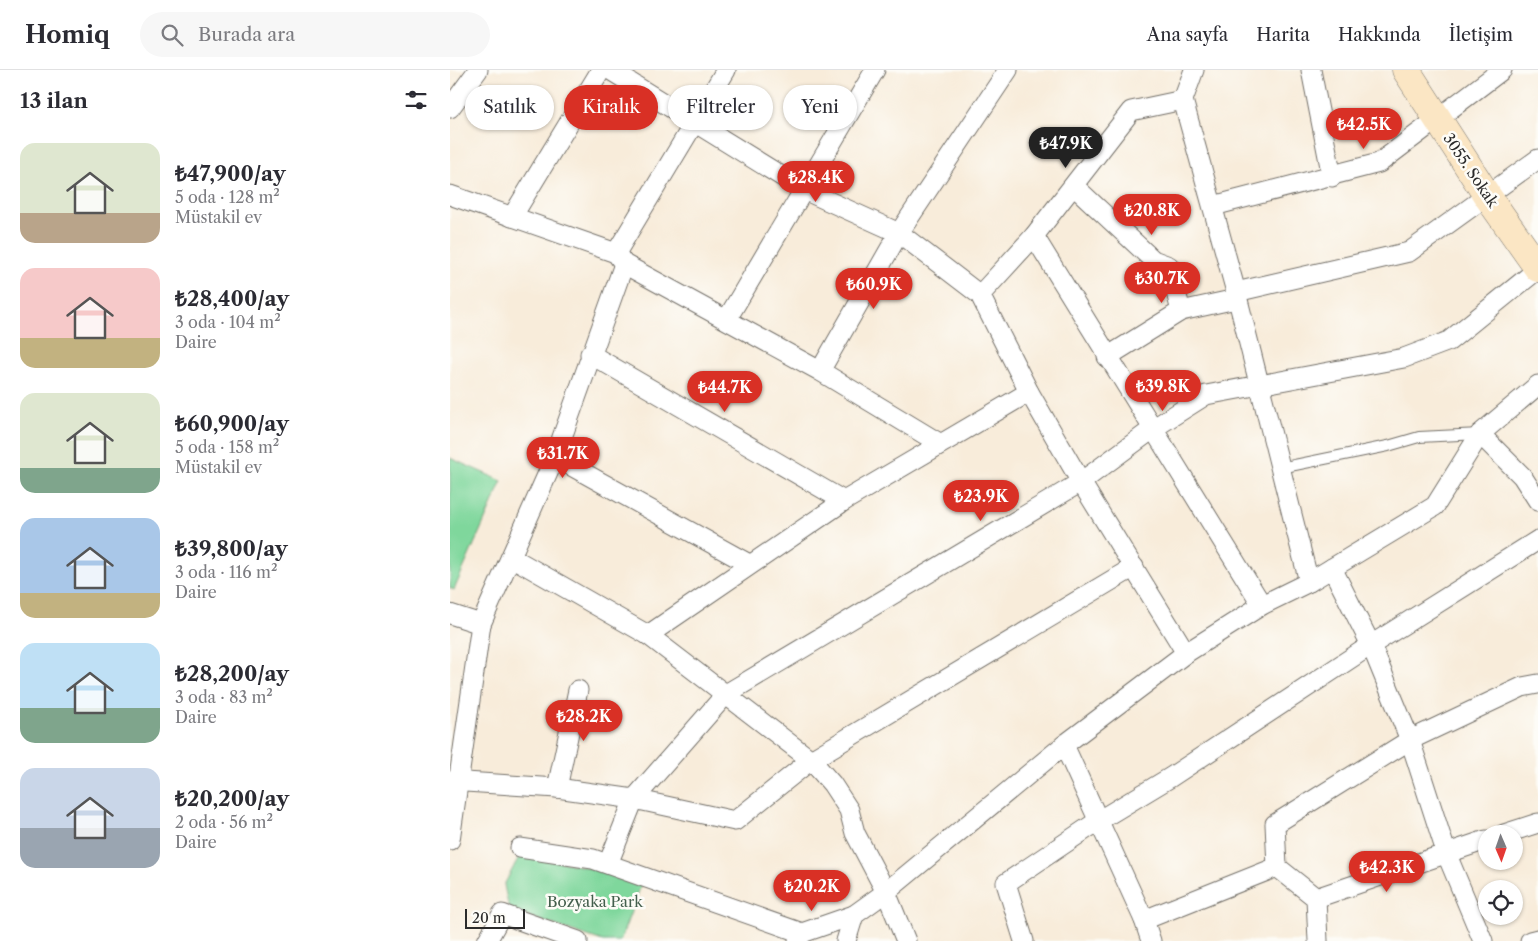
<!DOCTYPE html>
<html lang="tr">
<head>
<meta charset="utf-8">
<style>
  :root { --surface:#fff; --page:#f7f7f7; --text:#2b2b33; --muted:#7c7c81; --line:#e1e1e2; --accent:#d93025 }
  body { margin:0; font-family:"Libre Caslon Text",serif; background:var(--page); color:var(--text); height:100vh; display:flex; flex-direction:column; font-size:19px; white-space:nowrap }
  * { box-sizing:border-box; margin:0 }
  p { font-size:16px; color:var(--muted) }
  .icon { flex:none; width:28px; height:28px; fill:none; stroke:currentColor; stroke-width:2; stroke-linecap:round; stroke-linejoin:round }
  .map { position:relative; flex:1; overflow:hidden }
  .sheet { display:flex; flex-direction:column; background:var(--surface); width:450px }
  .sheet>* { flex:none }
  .hud { position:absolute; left:15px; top:15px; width:475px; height:45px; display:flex; gap:10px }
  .needle { width:32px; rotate:178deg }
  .controls { position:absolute; left:1028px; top:755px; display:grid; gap:10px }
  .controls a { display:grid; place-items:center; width:45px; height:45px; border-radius:50%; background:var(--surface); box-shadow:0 1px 4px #0004; font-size:25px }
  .scale { position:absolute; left:15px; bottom:12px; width:60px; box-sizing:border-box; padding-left:5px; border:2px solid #2b2b2b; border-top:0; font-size:14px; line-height:18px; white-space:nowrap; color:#2b2b2b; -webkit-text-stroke:4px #fdfcf7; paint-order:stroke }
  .price { position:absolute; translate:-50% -42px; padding:0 11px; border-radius:18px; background:var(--accent); color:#fff; font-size:16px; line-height:32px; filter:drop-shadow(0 1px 2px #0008) }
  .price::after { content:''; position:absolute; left:50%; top:30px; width:15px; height:11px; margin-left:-8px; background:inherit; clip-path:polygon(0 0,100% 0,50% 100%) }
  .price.selected { background:#222; color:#fff }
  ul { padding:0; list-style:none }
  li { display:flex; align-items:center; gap:15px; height:125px; padding:0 20px }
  li span { display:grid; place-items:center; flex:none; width:140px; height:100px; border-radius:15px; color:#555 }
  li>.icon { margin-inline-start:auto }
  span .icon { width:60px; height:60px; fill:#fffc; stroke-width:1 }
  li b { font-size:21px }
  h2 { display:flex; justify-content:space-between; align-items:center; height:60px; padding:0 20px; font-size:21px }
  .tag { padding:0 18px; border-radius:22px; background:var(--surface); box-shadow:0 1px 4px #0004; font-size:18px; line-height:45px }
  .tag.selected { background:var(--accent); color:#fff }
  header { display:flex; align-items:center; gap:30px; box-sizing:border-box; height:70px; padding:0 25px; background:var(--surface); border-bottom:1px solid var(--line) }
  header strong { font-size:24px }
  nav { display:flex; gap:28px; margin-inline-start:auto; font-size:18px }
  .search { width:350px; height:45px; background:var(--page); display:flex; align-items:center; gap:12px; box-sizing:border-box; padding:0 18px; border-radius:28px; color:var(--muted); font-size:19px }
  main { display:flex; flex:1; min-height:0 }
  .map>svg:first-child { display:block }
  .green { fill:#7fd79c; stroke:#558164 }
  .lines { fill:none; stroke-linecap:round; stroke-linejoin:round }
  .lane-casing { stroke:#736f68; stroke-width:12 }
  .street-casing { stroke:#736f68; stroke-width:21 }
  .secondary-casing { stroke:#736f68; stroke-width:29 }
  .lane { stroke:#fff; stroke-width:10 }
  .street { stroke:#fff; stroke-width:19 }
  .secondary { stroke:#fbe6c4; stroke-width:28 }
  .labels { text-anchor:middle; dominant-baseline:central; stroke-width:5; stroke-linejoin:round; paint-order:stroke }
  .street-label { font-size:15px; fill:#2b2b2b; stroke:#fdfcf7 }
  .park-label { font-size:15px; fill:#445f4d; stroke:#fdfcf7 }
</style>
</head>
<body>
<header>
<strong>Homiq</strong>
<div class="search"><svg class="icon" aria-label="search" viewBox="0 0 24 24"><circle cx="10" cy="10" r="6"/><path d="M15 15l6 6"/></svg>Burada ara</div>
<nav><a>Ana sayfa</a><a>Harita</a><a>Hakkında</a><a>İletişim</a></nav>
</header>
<main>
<section class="sheet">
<h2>13 ilan<svg class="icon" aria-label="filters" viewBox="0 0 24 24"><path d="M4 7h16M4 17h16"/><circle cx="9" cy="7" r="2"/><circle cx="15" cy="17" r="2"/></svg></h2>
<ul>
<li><span style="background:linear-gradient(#dfe7d0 70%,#b9a48a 0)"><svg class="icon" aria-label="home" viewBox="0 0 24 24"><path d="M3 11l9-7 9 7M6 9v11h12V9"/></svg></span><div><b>₺47,900/ay</b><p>5 oda · 128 m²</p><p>Müstakil ev</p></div></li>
<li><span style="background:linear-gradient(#f6c9c9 70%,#c2b280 0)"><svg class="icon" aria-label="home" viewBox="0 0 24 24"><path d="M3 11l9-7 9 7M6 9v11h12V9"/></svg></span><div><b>₺28,400/ay</b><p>3 oda · 104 m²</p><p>Daire</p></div></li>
<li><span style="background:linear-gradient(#dfe7d0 75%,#7fa58c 0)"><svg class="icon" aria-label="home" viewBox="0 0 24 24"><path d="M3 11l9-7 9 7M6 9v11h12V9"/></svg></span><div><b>₺60,900/ay</b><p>5 oda · 158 m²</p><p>Müstakil ev</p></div></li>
<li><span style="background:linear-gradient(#a9c7e8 75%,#c2b280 0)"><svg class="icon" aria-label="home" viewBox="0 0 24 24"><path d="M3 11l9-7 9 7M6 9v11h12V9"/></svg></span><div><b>₺39,800/ay</b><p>3 oda · 116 m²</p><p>Daire</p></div></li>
<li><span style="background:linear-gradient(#bfe0f5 65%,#7fa58c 0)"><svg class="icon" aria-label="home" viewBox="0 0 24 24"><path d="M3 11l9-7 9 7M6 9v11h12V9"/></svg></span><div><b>₺28,200/ay</b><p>3 oda · 83 m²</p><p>Daire</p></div></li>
<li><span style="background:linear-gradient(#c9d6e8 60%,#9aa5b1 0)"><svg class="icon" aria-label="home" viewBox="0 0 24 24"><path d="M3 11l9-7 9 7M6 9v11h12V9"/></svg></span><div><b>₺20,200/ay</b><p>2 oda · 56 m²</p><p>Daire</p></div></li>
</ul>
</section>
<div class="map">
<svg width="1088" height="871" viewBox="0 0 1088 871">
  <rect width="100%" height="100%" fill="#fdfcf7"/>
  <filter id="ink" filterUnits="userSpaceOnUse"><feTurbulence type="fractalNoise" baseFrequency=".02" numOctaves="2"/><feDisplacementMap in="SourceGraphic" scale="10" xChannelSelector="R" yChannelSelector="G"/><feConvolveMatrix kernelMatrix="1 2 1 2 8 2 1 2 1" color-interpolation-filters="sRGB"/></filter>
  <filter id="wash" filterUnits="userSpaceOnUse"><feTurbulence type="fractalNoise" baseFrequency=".0096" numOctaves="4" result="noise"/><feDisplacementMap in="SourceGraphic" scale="20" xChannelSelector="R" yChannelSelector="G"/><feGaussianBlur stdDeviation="1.12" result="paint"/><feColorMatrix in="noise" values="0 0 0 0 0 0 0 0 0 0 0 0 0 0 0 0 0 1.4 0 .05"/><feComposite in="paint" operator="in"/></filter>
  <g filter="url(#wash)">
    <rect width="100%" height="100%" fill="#f8ecda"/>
    <g class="green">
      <path d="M0 388 52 411 4 520 0 518Z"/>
      <path d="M71 783 193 810 170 871H153L59 840 54 815Z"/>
    </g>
  </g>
  <g filter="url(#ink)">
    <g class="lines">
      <defs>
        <path id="lane" d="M830 398 938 376 969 367 1030 364"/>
        <g id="street">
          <path d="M160 0 354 120 449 163 530 225 579 322 631 412 736 583"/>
          <path d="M744 0 733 30 786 222 859 512"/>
          <path d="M861 0 882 107"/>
          <path d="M0 38 28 0"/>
          <path d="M624 116 703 190 719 196 731 241"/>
          <path d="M0 125 166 183 174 194 370 301 489 373"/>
          <path d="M763 136 929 93 1052 0"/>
          <path d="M62 147 151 0"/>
          <path d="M584 166 812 535"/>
          <path d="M166 183 276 0"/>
          <path d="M786 222 959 182 1088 89"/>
          <path d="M530 225 584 166 681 41 733 30"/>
          <path d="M277 249 425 0"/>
          <path d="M140 284 394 431"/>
          <path d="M657 287 731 241 786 229"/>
          <path d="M370 301 449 163 558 0"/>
          <path d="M1030 364 1072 406 1088 431"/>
          <path d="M105 387 299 494"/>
          <path d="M61 487 198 565 361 690 684 497"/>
          <path d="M882 498 921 575 960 670 997 785 1033 871"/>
          <path d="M0 544 31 554 105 387 174 194"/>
          <path d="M198 565 394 431 579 322"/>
          <path d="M614 675 694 850 701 871"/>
          <path d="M0 711 107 718 184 729 276 624 631 412 704 358 756 325 954 288 999 271 1088 199"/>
          <path d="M107 718 128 620"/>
          <path d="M1054 764 1088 753"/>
          <path d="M0 770 31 554"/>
          <path d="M70 778 143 789 352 863"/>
          <path d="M158 794 184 729 285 751 361 690 382 714 399 740 405 763 436 822 456 871"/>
          <path d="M866 828 1036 770"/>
          <path d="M694 850 827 797"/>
          <path d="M37 871 52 844 128 871"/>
          <path d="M348 871 352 863 404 845"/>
          <path d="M396 871 404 845 436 822 614 675 736 583 812 535 859 512 985 436 1030 364 1088 315"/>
          <path d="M574 871 556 813 648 751 721 707 921 575 1088 470"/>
          <path d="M868 871 866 828 827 797 825 754 960 670 1072 617 1088 614"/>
          <path d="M1080 871 1088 869"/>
        </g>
        <path id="secondary" d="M956 0 1038 127 1088 198"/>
      </defs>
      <use href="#lane" class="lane-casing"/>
      <use href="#street" class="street-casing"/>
      <use href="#secondary" class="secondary-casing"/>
      <use href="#lane" class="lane"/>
      <use href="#street" class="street"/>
      <use href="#secondary" class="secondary"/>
    </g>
  </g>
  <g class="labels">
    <g class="street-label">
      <text transform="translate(1021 100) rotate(56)">3055. Sokak</text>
    </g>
    <g class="park-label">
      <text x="145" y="831">Bozyaka Park</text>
    </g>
  </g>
</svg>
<div class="controls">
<a><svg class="needle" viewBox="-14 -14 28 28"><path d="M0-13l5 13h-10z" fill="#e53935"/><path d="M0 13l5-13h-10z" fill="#7c7c81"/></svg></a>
<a><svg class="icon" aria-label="locate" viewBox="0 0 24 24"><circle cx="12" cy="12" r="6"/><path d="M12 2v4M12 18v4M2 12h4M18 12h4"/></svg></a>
</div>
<div class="scale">20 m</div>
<b class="price" style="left:914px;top:80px">₺42.5K</b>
<b class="price selected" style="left:616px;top:99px">₺47.9K</b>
<b class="price" style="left:366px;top:133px">₺28.4K</b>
<b class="price" style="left:702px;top:166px">₺20.8K</b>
<b class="price" style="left:712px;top:234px">₺30.7K</b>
<b class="price" style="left:424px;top:240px">₺60.9K</b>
<b class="price" style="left:713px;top:342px">₺39.8K</b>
<b class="price" style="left:275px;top:343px">₺44.7K</b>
<b class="price" style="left:113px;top:409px">₺31.7K</b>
<b class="price" style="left:531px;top:452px">₺23.9K</b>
<b class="price" style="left:134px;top:672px">₺28.2K</b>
<b class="price" style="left:937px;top:823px">₺42.3K</b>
<b class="price" style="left:362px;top:842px">₺20.2K</b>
<div class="hud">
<a class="tag">Satılık</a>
<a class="tag selected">Kiralık</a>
<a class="tag">Filtreler</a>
<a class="tag">Yeni</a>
</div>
</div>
</main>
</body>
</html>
